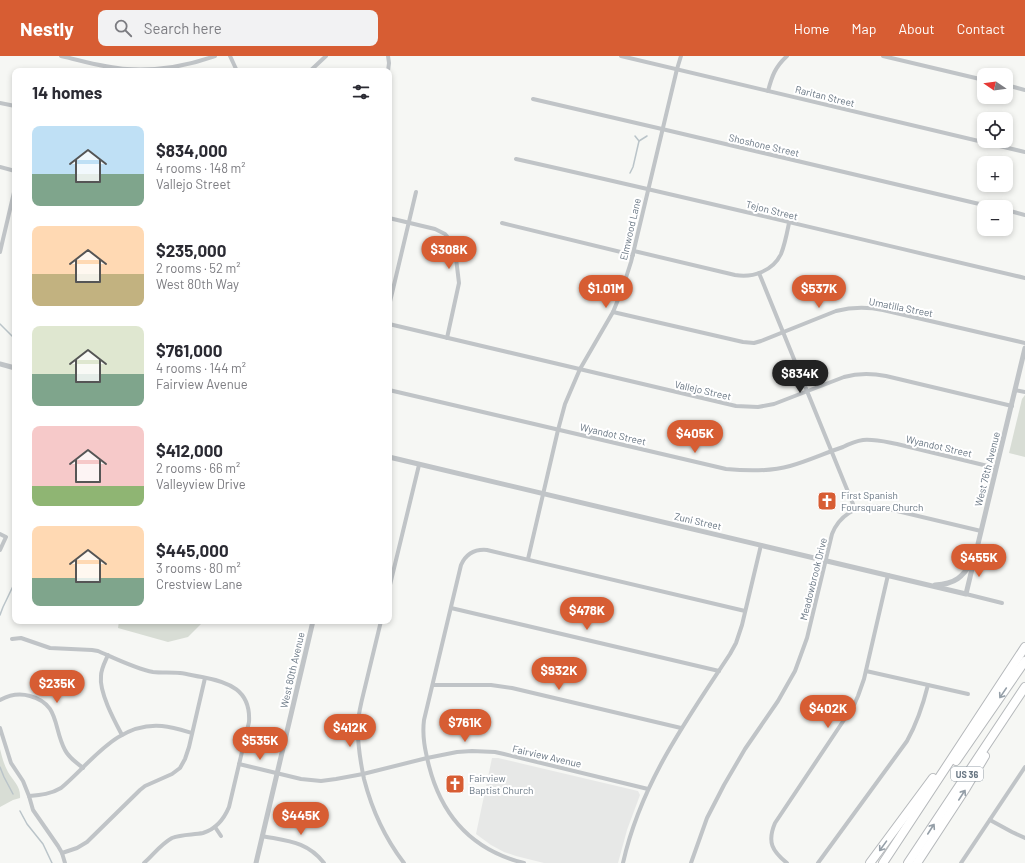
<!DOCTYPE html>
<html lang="en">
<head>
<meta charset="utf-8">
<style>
  :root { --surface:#fff; --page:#f2f2f3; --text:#2b2b33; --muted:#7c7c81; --accent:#d75d33 }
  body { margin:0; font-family:Barlow,sans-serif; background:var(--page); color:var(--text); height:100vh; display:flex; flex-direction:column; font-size:15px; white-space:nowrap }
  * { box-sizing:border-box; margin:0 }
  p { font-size:13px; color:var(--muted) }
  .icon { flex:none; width:22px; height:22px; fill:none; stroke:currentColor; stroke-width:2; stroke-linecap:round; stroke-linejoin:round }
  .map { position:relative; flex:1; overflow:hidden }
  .details { position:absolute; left:12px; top:12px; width:380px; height:556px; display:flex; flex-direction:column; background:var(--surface); border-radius:8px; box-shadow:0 2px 6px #0003 }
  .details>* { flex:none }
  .needle { width:26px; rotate:283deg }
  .fabs { position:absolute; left:977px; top:12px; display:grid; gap:8px }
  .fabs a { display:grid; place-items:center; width:36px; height:36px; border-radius:8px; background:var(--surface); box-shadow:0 2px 6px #0003; font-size:20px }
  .price { position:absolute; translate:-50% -34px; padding:0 9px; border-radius:14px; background:var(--accent); color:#fff; font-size:13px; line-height:26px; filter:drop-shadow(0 1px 2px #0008) }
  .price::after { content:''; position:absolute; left:50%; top:24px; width:12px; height:9px; margin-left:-6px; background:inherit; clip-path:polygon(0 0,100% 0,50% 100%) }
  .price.selected { background:#222; color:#fff }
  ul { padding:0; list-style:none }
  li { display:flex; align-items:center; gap:12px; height:100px; padding:0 20px }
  li span { display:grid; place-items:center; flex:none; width:112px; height:80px; border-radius:8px; color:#555 }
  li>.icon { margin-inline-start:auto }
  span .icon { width:48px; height:48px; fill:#fffc; stroke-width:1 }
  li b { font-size:17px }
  h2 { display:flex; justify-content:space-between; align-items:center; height:48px; padding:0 20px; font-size:17px }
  header { display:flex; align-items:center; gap:24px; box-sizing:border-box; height:56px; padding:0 20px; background:var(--accent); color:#fff }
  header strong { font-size:19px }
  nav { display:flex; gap:22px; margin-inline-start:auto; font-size:14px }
  .search { width:280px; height:36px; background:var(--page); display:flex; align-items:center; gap:10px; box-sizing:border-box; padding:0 14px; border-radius:8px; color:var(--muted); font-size:15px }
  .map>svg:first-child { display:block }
  .built { fill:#e7e8e7 }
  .green { fill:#d8ddd5 }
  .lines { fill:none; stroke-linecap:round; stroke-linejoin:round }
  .stream { stroke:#bac4c9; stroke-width:1.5 }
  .motorway-casing { stroke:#b5b8bb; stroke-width:10 }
  .minor { stroke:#c0c4c7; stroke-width:4 }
  .tertiary { stroke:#c0c4c7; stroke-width:5 }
  .motorway { stroke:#fff; stroke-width:8 }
  .oneway { stroke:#959fa8 }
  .labels { text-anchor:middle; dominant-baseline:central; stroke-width:4; stroke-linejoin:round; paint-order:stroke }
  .shield { fill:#fff; stroke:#959fa8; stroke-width:1 }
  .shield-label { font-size:9px; font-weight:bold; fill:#687683 }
  .street-label { font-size:10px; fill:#687683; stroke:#fff }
  .poi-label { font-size:10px; fill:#687683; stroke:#fff; text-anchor:start }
</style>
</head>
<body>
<header>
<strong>Nestly</strong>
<div class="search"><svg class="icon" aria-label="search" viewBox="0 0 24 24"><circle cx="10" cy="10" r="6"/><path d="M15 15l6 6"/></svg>Search here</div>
<nav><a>Home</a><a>Map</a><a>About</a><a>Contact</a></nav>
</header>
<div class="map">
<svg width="1025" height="807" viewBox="0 0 1025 807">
  <rect width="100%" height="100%" fill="#f6f7f4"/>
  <path class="built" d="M492 702H498L638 735 640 739 627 774 618 807H544L516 800 504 796 491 789 476 778Z"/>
  <g class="green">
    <path d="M1025 339V401L1009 397 1022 343Z"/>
    <path d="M119 565H204L188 581 168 586 118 572Z"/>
    <path d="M0 693C2 701 4 709 8 716 13 725 21 730 20 742L13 744 0 751Z"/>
  </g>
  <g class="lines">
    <g class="stream">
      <path d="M635 80 639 85"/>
      <path d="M630 117 633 111 639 85 647 80"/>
      <path d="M0 268 15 283"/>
      <path d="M0 559 3 551 15 526"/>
      <path d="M0 711 4 721 13 738"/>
      <path d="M20 755 27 768 43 788 52 807"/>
    </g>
    <defs>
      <g id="motorway">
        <path d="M956 705 1025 605"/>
        <path d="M870 807 933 722"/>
        <path d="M883 807 1025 591"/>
        <path d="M908 807 1025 631"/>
        <path d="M917 807 966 732 985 700"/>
      </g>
    </defs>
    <use href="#motorway" class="motorway-casing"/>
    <g class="minor">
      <path d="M61 0C83 5 105 12 127 13 157 15 187 10 215 0"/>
      <path d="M230 0 237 15"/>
      <path d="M388 0 389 7 388 15"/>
      <path d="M621 0 1025 96"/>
      <path d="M883 0 984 24"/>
      <path d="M310 15 326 0"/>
      <path d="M1006 29 1025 34"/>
      <path d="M768 35C772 20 775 11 787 0"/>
      <path d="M533 43 662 73 992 151"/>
      <path d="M0 47 15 50"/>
      <path d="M516 103C686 141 855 182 1025 222"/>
      <path d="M0 111 15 115"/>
      <path d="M1006 154 1025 159"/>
      <path d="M389 162 435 173 445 178 451 185 455 194 459 227 447 282"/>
      <path d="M502 167 633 199"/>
      <path d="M634 195 735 219C753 222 773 215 781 198 785 188 787 177 789 167"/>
      <path d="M0 196 15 132"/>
      <path d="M759 217 855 453"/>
      <path d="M389 250 416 136"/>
      <path d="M613 256 743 286 754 287 761 285 836 255C852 251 868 251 883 254L1025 287"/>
      <path d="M389 268 736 350 758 351 774 348 844 321C858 317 871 317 886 320L1012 350"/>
      <path d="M389 334 726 413C747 415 769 416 790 410 808 405 825 397 843 391 849 388 856 385 863 384 875 383 886 386 897 388L996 412"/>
      <path d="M1015 334 1025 336"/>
      <path d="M0 478 6 481 0 494"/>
      <path d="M528 503 558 374 565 348 580 313 613 256 622 234 631 206 677 13 681 0"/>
      <path d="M389 533 419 409"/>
      <path d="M966 538 1002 547"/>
      <path d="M451 552 719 615"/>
      <path d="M381 565C376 586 371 606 366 627 363 640 359 653 358 666 357 685 360 704 364 723 372 754 384 781 404 807"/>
      <path d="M12 583 21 582 50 592 92 594 98 595C114 602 136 613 153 616 162 617 171 616 180 617 188 618 195 620 202 621 229 626 251 634 249 666L229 751C224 763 216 773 203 777 193 779 182 778 172 782 161 788 153 799 144 807"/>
      <path d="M108 599C105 606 101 613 101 620 99 636 114 664 122 679"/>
      <path d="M866 615 968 638"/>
      <path d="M433 629H491L512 632 681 672"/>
      <path d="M0 644C9 639 20 637 30 640 60 648 53 672 65 694 69 702 77 707 83 712"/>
      <path d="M0 672 11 707 23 725 29 740 33 754 58 790 62 797 65 807"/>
      <path d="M239 708 301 723 321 725 336 723 363 718 427 702 457 696 472 695 495 696 504 698 648 733"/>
      <path d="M29 740C41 739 51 738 61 732 92 706 117 666 162 670 173 671 182 674 192 677"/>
      <path d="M990 764 1012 776 1025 782"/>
      <path d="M215 771 221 780"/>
      <path d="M262 780C287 785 307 785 324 807"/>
      <path d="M62 797 77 792 87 786 140 734 145 730 172 718 180 712 185 703 189 691 205 622"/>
      <path d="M524 807C472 794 442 761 429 710 425 694 422 680 424 664L461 509C466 498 475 493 487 494L745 555"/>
      <path d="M623 807C641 727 686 665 730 598L736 587 742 569 761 489"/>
      <path d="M691 807 707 762 724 729 745 693 778 645 795 615 807 582 832 478C839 460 856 449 876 450L981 475"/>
      <path d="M787 807C772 795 767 786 775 767L854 649 858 640 864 623 888 519"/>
      <path d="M818 807 907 685C917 667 923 649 928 629"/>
      <path d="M961 807 1025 711"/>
    </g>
    <g class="tertiary">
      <path d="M0 308 15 312"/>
      <path d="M389 401 966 538 1025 292"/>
      <path d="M935 529C956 528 962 521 973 505"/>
      <path d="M256 807 313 565"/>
    </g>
    <use href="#motorway" class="motorway"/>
  </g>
  <defs><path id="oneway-shaft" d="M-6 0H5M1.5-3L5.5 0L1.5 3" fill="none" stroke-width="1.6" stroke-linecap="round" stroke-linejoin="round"/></defs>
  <g class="oneway">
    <use href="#oneway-shaft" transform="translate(1003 637) rotate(124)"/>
    <use href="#oneway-shaft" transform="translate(962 739) rotate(-57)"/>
    <use href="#oneway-shaft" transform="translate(931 773) rotate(-57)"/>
    <use href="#oneway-shaft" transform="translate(883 790) rotate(126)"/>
  </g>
  <defs>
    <symbol id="church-square" viewBox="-11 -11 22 22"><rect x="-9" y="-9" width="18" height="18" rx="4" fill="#d75d33" stroke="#fff"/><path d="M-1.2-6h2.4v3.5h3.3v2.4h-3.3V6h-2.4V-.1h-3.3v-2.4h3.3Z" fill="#fff"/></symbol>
  </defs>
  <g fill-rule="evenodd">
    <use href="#church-square" x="816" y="434" width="22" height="22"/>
    <use href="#church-square" x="444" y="717" width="22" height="22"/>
  </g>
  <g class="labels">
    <rect class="shield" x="951" y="711" width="32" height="14" rx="3"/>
    <g class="shield-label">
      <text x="967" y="718">US 36</text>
    </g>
    <g class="street-label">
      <text transform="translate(825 40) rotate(14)">Raritan Street</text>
      <text transform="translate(764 89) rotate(13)">Shoshone Street</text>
      <text transform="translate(772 154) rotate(14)">Tejon Street</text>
      <text transform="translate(630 173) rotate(-77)">Elmwood Lane</text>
      <text transform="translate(901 251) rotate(11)">Umatilla Street</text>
      <text transform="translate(703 334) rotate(13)">Vallejo Street</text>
      <text transform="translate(613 378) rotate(13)">Wyandot Street</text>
      <text transform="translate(939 390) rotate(13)">Wyandot Street</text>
      <text transform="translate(987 413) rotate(-76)">West 76th Avenue</text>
      <text transform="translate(698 465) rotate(13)">Zuni Street</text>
      <text transform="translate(813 523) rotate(-76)">Meadowbrook Drive</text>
      <text transform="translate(292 614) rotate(-77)">West 80th Avenue</text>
      <text transform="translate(547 700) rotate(13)">Fairview Avenue</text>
    </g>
    <g class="poi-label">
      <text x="841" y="439">First Spanish<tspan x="841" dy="12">Foursquare Church</tspan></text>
      <text x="469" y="722">Fairview<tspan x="469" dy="12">Baptist Church</tspan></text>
    </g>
  </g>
</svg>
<div class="fabs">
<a><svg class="needle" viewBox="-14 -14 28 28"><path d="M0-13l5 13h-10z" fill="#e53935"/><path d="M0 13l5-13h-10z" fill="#7c7c81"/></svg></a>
<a><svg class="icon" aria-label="locate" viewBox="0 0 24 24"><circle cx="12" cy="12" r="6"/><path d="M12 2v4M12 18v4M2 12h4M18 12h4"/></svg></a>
<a>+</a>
<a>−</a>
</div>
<b class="price" style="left:449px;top:214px">$308K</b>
<b class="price" style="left:606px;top:253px">$1.01M</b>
<b class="price" style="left:819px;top:253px">$537K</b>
<b class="price selected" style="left:800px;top:338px">$834K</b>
<b class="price" style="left:695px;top:398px">$405K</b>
<b class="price" style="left:979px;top:522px">$455K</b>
<b class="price" style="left:587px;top:575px">$478K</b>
<b class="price" style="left:559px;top:635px">$932K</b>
<b class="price" style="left:57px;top:648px">$235K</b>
<b class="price" style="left:828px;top:673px">$402K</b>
<b class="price" style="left:465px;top:687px">$761K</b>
<b class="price" style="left:350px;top:692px">$412K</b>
<b class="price" style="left:260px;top:705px">$535K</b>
<b class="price" style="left:301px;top:780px">$445K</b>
<section class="details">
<h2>14 homes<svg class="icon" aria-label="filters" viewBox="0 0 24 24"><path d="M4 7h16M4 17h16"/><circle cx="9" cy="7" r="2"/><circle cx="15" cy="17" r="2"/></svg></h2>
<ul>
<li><span style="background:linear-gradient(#bfe0f5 60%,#7fa58c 0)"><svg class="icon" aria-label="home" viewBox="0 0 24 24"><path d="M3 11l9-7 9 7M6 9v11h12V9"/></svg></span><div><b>$834,000</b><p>4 rooms · 148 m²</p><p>Vallejo Street</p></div></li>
<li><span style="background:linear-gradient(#ffd9b3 60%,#c2b280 0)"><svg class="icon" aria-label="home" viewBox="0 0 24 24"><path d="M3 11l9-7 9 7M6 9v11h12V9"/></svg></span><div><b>$235,000</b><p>2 rooms · 52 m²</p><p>West 80th Way</p></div></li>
<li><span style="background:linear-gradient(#dfe7d0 60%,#7fa58c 0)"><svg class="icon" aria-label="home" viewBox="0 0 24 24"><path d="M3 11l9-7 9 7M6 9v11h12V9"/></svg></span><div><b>$761,000</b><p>4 rooms · 144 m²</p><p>Fairview Avenue</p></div></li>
<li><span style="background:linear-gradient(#f6c9c9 75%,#8fb573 0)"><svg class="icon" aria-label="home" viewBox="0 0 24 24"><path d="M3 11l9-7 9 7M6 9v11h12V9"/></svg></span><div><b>$412,000</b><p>2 rooms · 66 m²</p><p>Valleyview Drive</p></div></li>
<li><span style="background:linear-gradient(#ffd9b3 65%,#7fa58c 0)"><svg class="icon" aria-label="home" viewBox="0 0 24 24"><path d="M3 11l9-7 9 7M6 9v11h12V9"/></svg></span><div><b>$445,000</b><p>3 rooms · 80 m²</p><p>Crestview Lane</p></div></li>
</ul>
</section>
</div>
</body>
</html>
